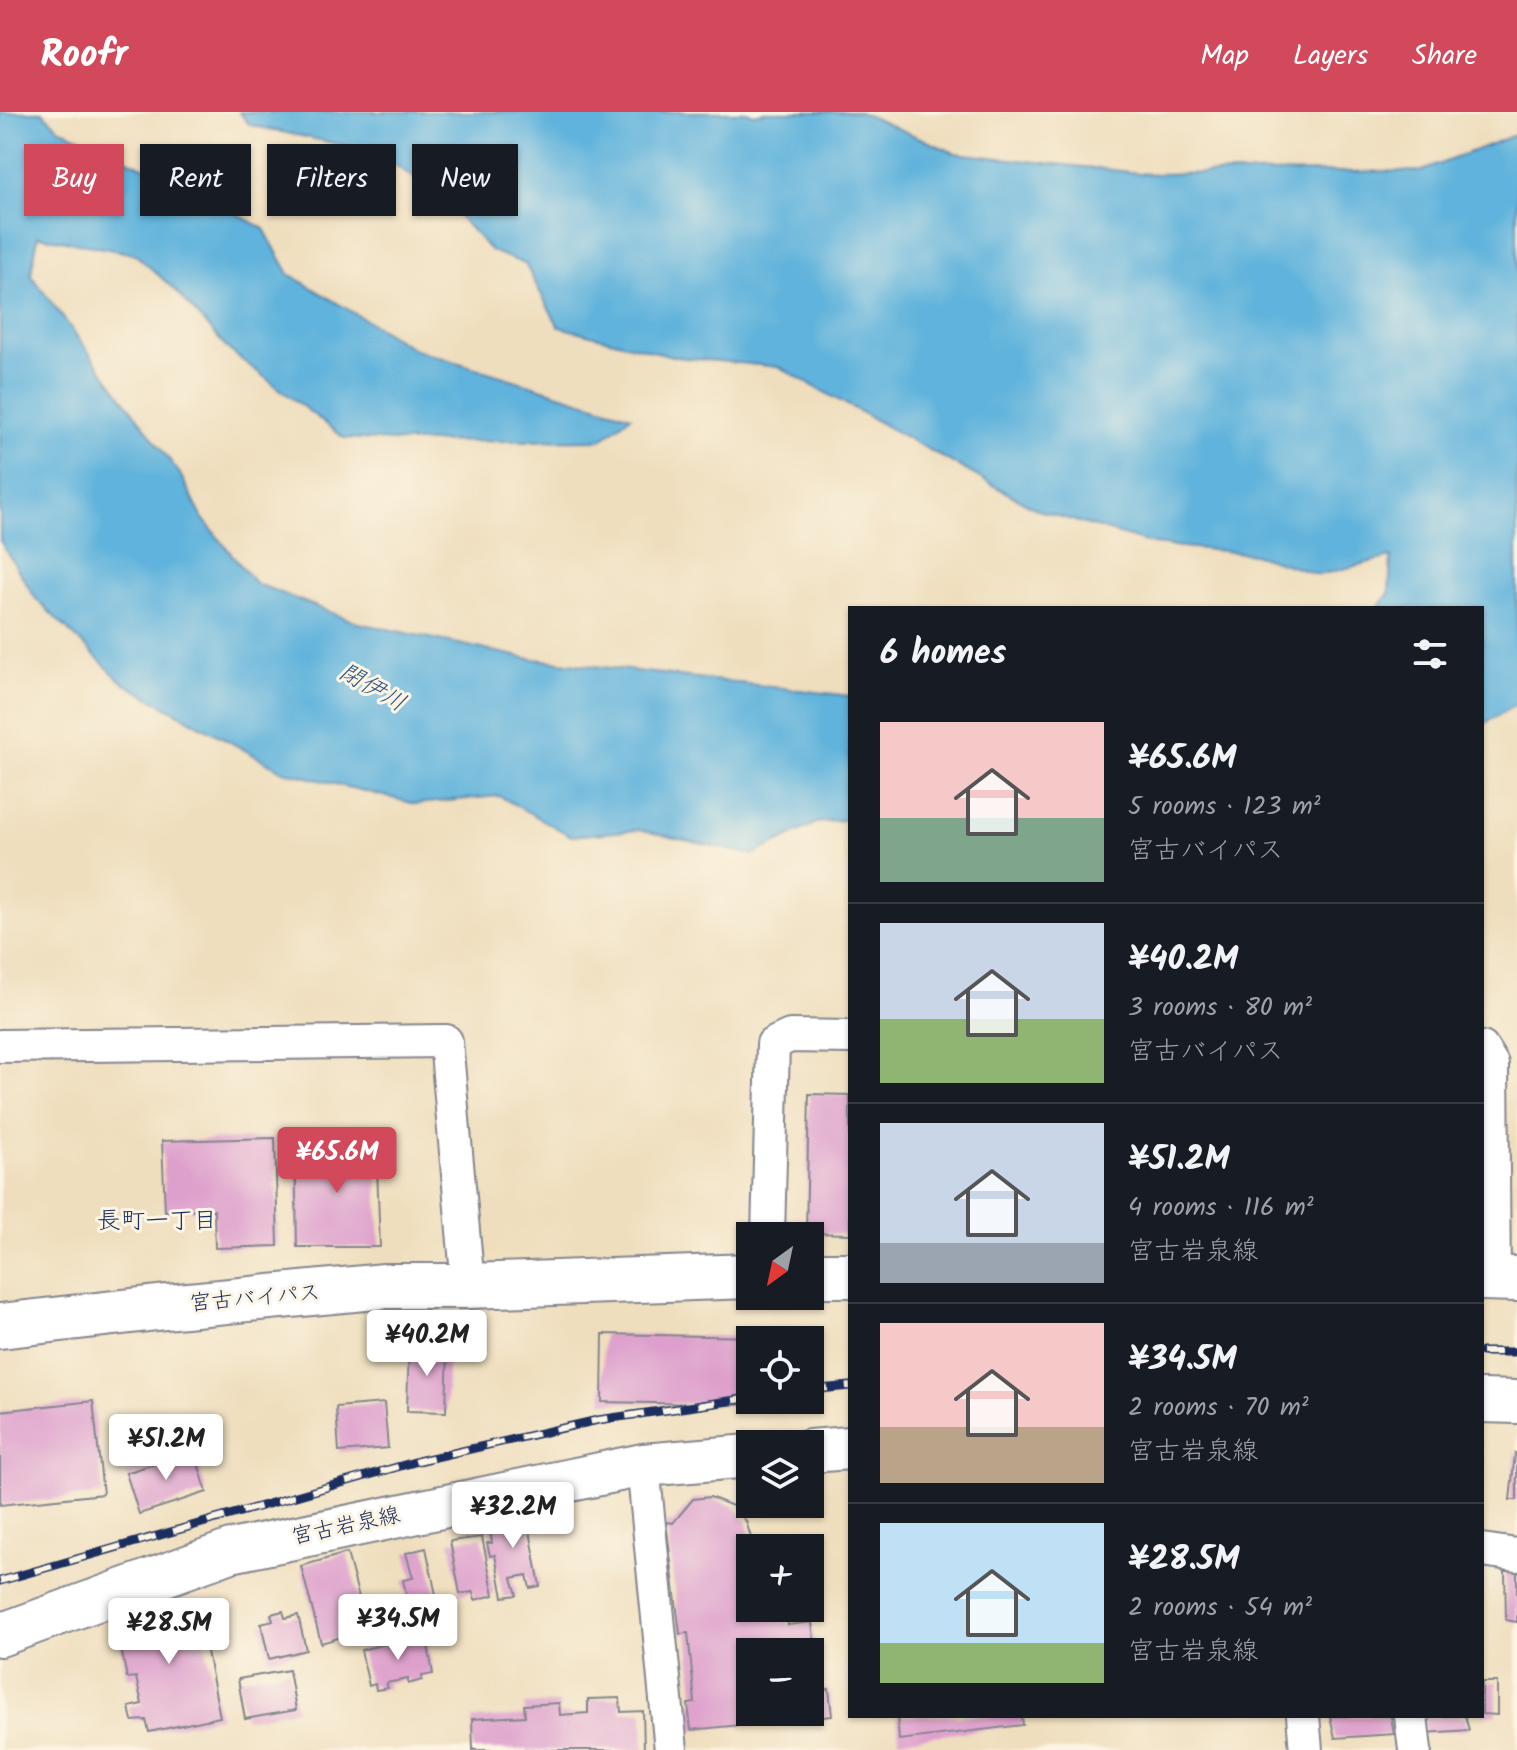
<!DOCTYPE html>
<html lang="en">
<head>
<meta charset="utf-8">
<style>
  :root { --surface:#171b24; --page:#20242c; --text:#f1f3f6; --muted:#9ea1a6; --line:#363941; --accent:#d1495b }
  body { margin:0; font-family:Kalam,"Klee One",sans-serif; background:var(--page); color:var(--text); height:100vh; display:flex; flex-direction:column; font-size:30px; white-space:nowrap }
  * { box-sizing:border-box; margin:0 }
  p { font-size:26px; color:var(--muted) }
  .icon { flex:none; width:44px; height:44px; fill:none; stroke:currentColor; stroke-width:2; stroke-linecap:round; stroke-linejoin:round }
  .map { position:relative; flex:1; overflow:hidden }
  .panel { position:absolute; left:848px; top:494px; width:636px; height:1112px; display:flex; flex-direction:column; background:var(--surface); border-radius:0px; box-shadow:0 2px 6px #0004 }
  .panel>* { flex:none }
  .hud { position:absolute; left:24px; top:32px; width:704px; height:72px; display:flex; gap:16px }
  .needle { width:52px; rotate:213deg }
  .buttons { position:absolute; left:736px; top:1110px; display:grid; gap:16px }
  .buttons a { display:grid; place-items:center; width:88px; height:88px; border-radius:0px; background:var(--surface); box-shadow:0 2px 6px #0004; font-size:40px }
  .price { position:absolute; translate:-50% -68px; padding:0 18px; border-radius:8px; background:#fff; color:#222; font-size:26px; line-height:52px; filter:drop-shadow(0 2px 4px #0008) }
  .price::after { content:''; position:absolute; left:50%; top:48px; width:24px; height:18px; margin-left:-12px; background:inherit; clip-path:polygon(0 0,100% 0,50% 100%) }
  .price.current { background:var(--accent); color:#fff }
  ul { padding:0; list-style:none }
  li { display:flex; align-items:center; gap:24px; height:200px; padding:0 32px }
  li+li { border-top:2px solid var(--line) }
  li span { display:grid; place-items:center; flex:none; width:224px; height:160px; border-radius:0px; color:#555 }
  li>.icon { margin-inline-start:auto }
  span .icon { width:96px; height:96px; fill:#fffc; stroke-width:1 }
  li b { font-size:34px }
  h2 { display:flex; justify-content:space-between; align-items:center; height:96px; padding:0 32px; font-size:34px }
  .tag { padding:0 28px; border-radius:0px; background:var(--surface); box-shadow:0 2px 6px #0004; font-size:28px; line-height:72px }
  .tag.current { background:var(--accent); color:#fff }
  header { display:flex; align-items:center; gap:48px; box-sizing:border-box; height:112px; padding:0 40px; background:var(--accent); color:#fff }
  header strong { font-size:38px }
  nav { display:flex; gap:44px; margin-inline-start:auto; font-size:28px }
  .map>svg:first-child { display:block }
  .water { fill:#61b3dc; stroke:#3e719d; stroke-width:2 }
  .building { fill:#dd9fcc; fill-rule:evenodd }
  .lines { fill:none; stroke-linecap:round; stroke-linejoin:round }
  .minor-casing { stroke:#85868e; stroke-width:36 }
  .major-casing { stroke:#85868e; stroke-width:46 }
  .highway-casing { stroke:#85868e; stroke-width:48 }
  .minor { stroke:#fff; stroke-width:32 }
  .major { stroke:#fff; stroke-width:42 }
  .highway { stroke:#fff; stroke-width:44 }
  .rail-casing { stroke:#1b2f5e; stroke-width:9 }
  .rail { stroke:#fcf5e5; stroke-width:6; stroke-dasharray:18; stroke-linecap:butt }
  .labels { text-anchor:middle; dominant-baseline:central; stroke-width:6; stroke-linejoin:round; paint-order:stroke }
  .street-label { font-size:22px; fill:#1b2f5e; stroke:#fcf5e5 }
  .water-label { font-size:24px; font-style:italic; fill:#305784; stroke:#fcf5e5 }
  .neighbourhood-label { font-size:24px; fill:#1b2f5e; stroke:#fcf5e5 }
</style>
</head>
<body>
<header>
<strong>Roofr</strong>
<nav><a>Map</a><a>Layers</a><a>Share</a></nav>
</header>
<div class="map">
<svg width="1517" height="1638" viewBox="0 0 1517 1638">
  <rect width="100%" height="100%" fill="#fcf5e5"/>
  <filter id="ink" filterUnits="userSpaceOnUse"><feTurbulence type="fractalNoise" baseFrequency=".0125" numOctaves="2"/><feDisplacementMap in="SourceGraphic" scale="16" xChannelSelector="R" yChannelSelector="G"/><feConvolveMatrix kernelMatrix="1 2 1 2 8 2 1 2 1" color-interpolation-filters="sRGB"/></filter>
  <filter id="wash" filterUnits="userSpaceOnUse"><feTurbulence type="fractalNoise" baseFrequency=".006" numOctaves="4" result="noise"/><feDisplacementMap in="SourceGraphic" scale="32" xChannelSelector="R" yChannelSelector="G"/><feGaussianBlur stdDeviation="1.8" result="paint"/><feColorMatrix in="noise" values="0 0 0 0 0 0 0 0 0 0 0 0 0 0 0 0 0 1.4 0 .05"/><feComposite in="paint" operator="in"/></filter>
  <g filter="url(#wash)">
    <rect width="100%" height="100%" fill="#efdebd"/>
    <g class="water">
      <path d="M0 0H42L59 16 197 80 264 117 289 162 414 237 631 304 601 328 409 330 344 326 229 238 175 178 135 142 38 124 31 163 180 362 203 407 255 471 358 511 526 546 850 584V707L816 711 753 743 639 718 571 724 499 684 416 692 283 659 123 571 36 487 0 429Z"/>
      <path d="M239 0H745L754 2 764 0H860L955 41 1149 62 1422 59 1517 22V592L1482 613V496H1377L1389 482 1391 445 1319 463 1253 442 1153 432 1038 398 779 255 676 245 559 215 525 152 491 139 436 80 375 40 250 13Z"/>
    </g>
    <g id="blocks">
      <g class="building">
        <path d="M809 982 850 983V1122L806 1121Z"/>
        <path d="M275 1026 278 1134 215 1136 214 1098 165 1099 162 1029Z"/>
        <path d="M376 1028 380 1135H297L295 1032Z"/>
        <path d="M603 1222 757 1225V1228H750V1288H756V1293L602 1290Z"/>
        <path d="M409 1231 448 1233 446 1300 407 1299Z"/>
        <path d="M93 1289 103 1382 0 1393V1299Z"/>
        <path d="M384 1291 388 1336 339 1340 336 1295Z"/>
        <path d="M194 1339 207 1380 139 1402 126 1361Z"/>
        <path d="M1515 1341H1517V1388H1510Z"/>
        <path d="M710 1385 733 1394 746 1409 752 1429 761 1430 758 1436H750V1451L745 1447 741 1455 750 1459V1496H755L756 1506 786 1503 788 1513 812 1510 820 1578 829 1577 832 1604 691 1618 688 1592 695 1591 688 1521 680 1522 666 1410 673 1411 693 1387ZM750 1540H810V1600H750Z"/>
        <path d="M526 1397 540 1474 530 1476 527 1463 512 1466 517 1483 503 1485 495 1443 490 1444 487 1431H492L488 1405Z"/>
        <path d="M482 1425 494 1483 475 1488 473 1480 460 1482 450 1429Z"/>
        <path d="M426 1436 439 1497 411 1503 403 1468 413 1466 406 1441Z"/>
        <path d="M347 1441 363 1500 374 1498 379 1514 321 1531 301 1454Z"/>
        <path d="M1505 1459H1517V1510L1506 1508Z"/>
        <path d="M197 1489 220 1605 149 1620 146 1608 132 1609 129 1595 142 1592 136 1565 127 1566 115 1507Z"/>
        <path d="M283 1499 285 1506 298 1503 306 1538 269 1547 261 1512 273 1509 271 1502Z"/>
        <path d="M426 1522 433 1562 422 1564V1568L408 1572V1567L386 1571 388 1576 376 1578 375 1572 369 1574 361 1538Z"/>
        <path d="M289 1558 296 1598 245 1607 238 1567Z"/>
        <path d="M1482 1570H1497V1603L1482 1602Z"/>
        <path d="M620 1586 621 1600 643 1599 644 1638H473L472 1607 525 1604 524 1593 559 1591 560 1603 588 1601V1587Z"/>
        <path d="M897 1604H1022L1023 1613 899 1628Z"/>
        <path d="M1330 1604H1391L1394 1622 1335 1626Z"/>
        <path d="M1424 1604H1465L1469 1618 1425 1621Z"/>
      </g>
    </g>
  </g>
  <g filter="url(#ink)">
    <use href="#blocks" fill-opacity="0" stroke="#85868e" stroke-width="2"/>
    <g class="lines">
      <defs>
        <g id="minor">
          <path d="M0 934 446 929 468 1174"/>
          <path d="M1482 936 1492 952 1494 1166"/>
          <path d="M768 1124 773 932 790 924 850 925"/>
          <path d="M643 1353 671 1638"/>
          <path d="M1482 1438 1517 1443"/>
          <path d="M1303 1604 1306 1638"/>
          <path d="M1411 1604 1415 1638"/>
        </g>
        <g id="major">
          <path d="M1482 1289 1517 1290"/>
          <path d="M810 1339 850 1336"/>
          <path d="M0 1523 231 1439 643 1353 750 1344"/>
        </g>
        <g id="highway">
          <path d="M810 1163H850"/>
          <path d="M1482 1166 1517 1167"/>
          <path d="M0 1214 166 1195 385 1174H468L750 1164"/>
        </g>
      </defs>
      <use href="#minor" class="minor-casing"/>
      <use href="#major" class="major-casing"/>
      <use href="#highway" class="highway-casing"/>
      <use href="#minor" class="minor"/>
      <use href="#major" class="major"/>
      <use href="#highway" class="highway"/>
      <defs>
        <g id="rail">
          <path d="M1482 1240H1517"/>
          <path d="M810 1278 850 1274"/>
          <path d="M0 1469 418 1349 598 1308 750 1286"/>
        </g>
      </defs>
      <use href="#rail" class="rail-casing"/>
      <use href="#rail" class="rail"/>
    </g>
  </g>
  <g class="labels">
    <g class="street-label">
      <text transform="translate(255 1187) rotate(-5)">宮古バイパス</text>
      <text transform="translate(346 1415) rotate(-12)">宮古岩泉線</text>
    </g>
    <g class="water-label">
      <text transform="translate(372 576) rotate(30)">閉伊川</text>
    </g>
    <g class="neighbourhood-label">
      <text x="157" y="1109">長町一丁目</text>
    </g>
  </g>
</svg>
<div class="buttons">
<a><svg class="needle" viewBox="-14 -14 28 28"><path d="M0-13l5 13h-10z" fill="#e53935"/><path d="M0 13l5-13h-10z" fill="#9ea1a6"/></svg></a>
<a><svg class="icon" aria-label="locate" viewBox="0 0 24 24"><circle cx="12" cy="12" r="6"/><path d="M12 2v4M12 18v4M2 12h4M18 12h4"/></svg></a>
<a><svg class="icon" aria-label="layers" viewBox="0 0 24 24"><path d="M12 4l9 5-9 5-9-5zM3 14l9 5 9-5"/></svg></a>
<a>+</a>
<a>−</a>
</div>
<b class="price current" style="left:337px;top:1083px">¥65.6M</b>
<b class="price" style="left:427px;top:1266px">¥40.2M</b>
<b class="price" style="left:166px;top:1370px">¥51.2M</b>
<b class="price" style="left:513px;top:1438px">¥32.2M</b>
<b class="price" style="left:398px;top:1550px">¥34.5M</b>
<b class="price" style="left:169px;top:1554px">¥28.5M</b>
<div class="hud">
<a class="tag current">Buy</a>
<a class="tag">Rent</a>
<a class="tag">Filters</a>
<a class="tag">New</a>
</div>
<section class="panel">
<h2>6 homes<svg class="icon" aria-label="filters" viewBox="0 0 24 24"><path d="M4 7h16M4 17h16"/><circle cx="9" cy="7" r="2"/><circle cx="15" cy="17" r="2"/></svg></h2>
<ul>
<li><span style="background:linear-gradient(#f6c9c9 60%,#7fa58c 0)"><svg class="icon" aria-label="home" viewBox="0 0 24 24"><path d="M3 11l9-7 9 7M6 9v11h12V9"/></svg></span><div><b>¥65.6M</b><p>5 rooms · 123 m²</p><p>宮古バイパス</p></div></li>
<li><span style="background:linear-gradient(#c9d6e8 60%,#8fb573 0)"><svg class="icon" aria-label="home" viewBox="0 0 24 24"><path d="M3 11l9-7 9 7M6 9v11h12V9"/></svg></span><div><b>¥40.2M</b><p>3 rooms · 80 m²</p><p>宮古バイパス</p></div></li>
<li><span style="background:linear-gradient(#c9d6e8 75%,#9aa5b1 0)"><svg class="icon" aria-label="home" viewBox="0 0 24 24"><path d="M3 11l9-7 9 7M6 9v11h12V9"/></svg></span><div><b>¥51.2M</b><p>4 rooms · 116 m²</p><p>宮古岩泉線</p></div></li>
<li><span style="background:linear-gradient(#f6c9c9 65%,#b9a48a 0)"><svg class="icon" aria-label="home" viewBox="0 0 24 24"><path d="M3 11l9-7 9 7M6 9v11h12V9"/></svg></span><div><b>¥34.5M</b><p>2 rooms · 70 m²</p><p>宮古岩泉線</p></div></li>
<li><span style="background:linear-gradient(#bfe0f5 75%,#8fb573 0)"><svg class="icon" aria-label="home" viewBox="0 0 24 24"><path d="M3 11l9-7 9 7M6 9v11h12V9"/></svg></span><div><b>¥28.5M</b><p>2 rooms · 54 m²</p><p>宮古岩泉線</p></div></li>
</ul>
</section>
</div>
</body>
</html>
